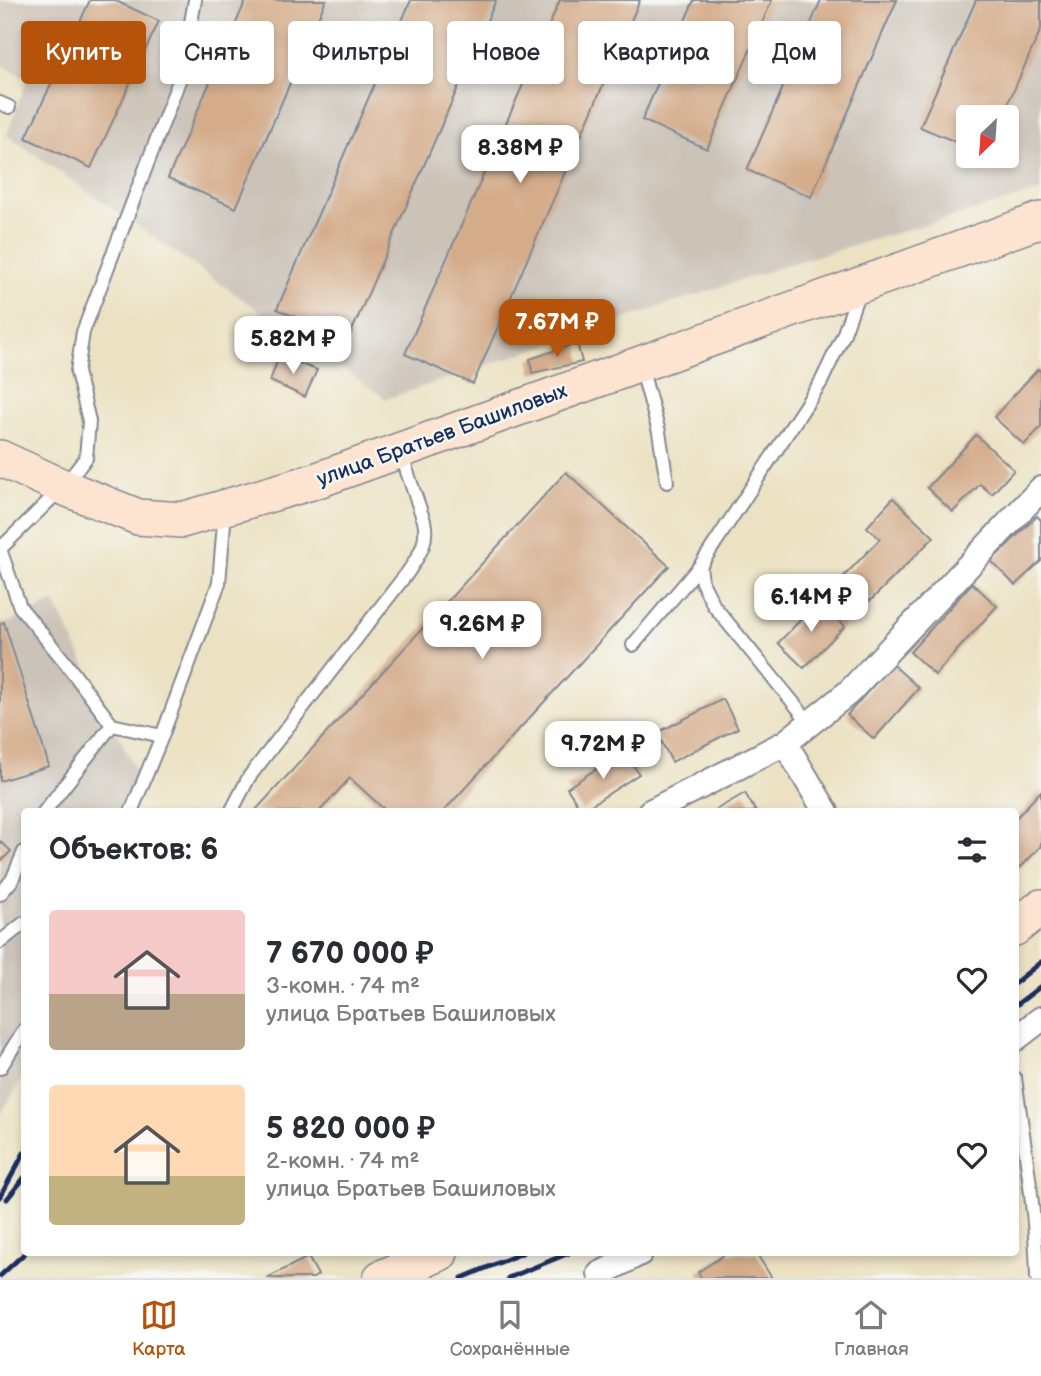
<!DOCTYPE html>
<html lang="ru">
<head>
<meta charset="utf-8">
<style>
  :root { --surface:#fff; --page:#f2f2f3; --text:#2b2b33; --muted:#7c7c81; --line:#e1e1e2; --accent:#b45309 }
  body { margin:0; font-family:"Balsamiq Sans",sans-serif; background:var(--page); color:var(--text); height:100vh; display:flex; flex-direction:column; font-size:26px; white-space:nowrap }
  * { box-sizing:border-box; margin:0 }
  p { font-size:23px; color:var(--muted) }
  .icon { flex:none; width:38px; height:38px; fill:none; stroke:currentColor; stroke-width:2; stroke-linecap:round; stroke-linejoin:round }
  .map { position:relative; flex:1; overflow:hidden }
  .details { position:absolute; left:21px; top:808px; width:998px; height:448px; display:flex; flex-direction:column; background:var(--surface); border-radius:7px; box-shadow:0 4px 10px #0003 }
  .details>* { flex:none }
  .banner { position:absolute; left:21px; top:21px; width:999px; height:63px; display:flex; gap:14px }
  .needle { width:46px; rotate:205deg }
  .buttons { position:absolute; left:956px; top:105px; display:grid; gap:14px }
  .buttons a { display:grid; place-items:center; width:63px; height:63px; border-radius:7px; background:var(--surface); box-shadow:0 4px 10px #0003; font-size:35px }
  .price { position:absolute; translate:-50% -60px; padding:0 16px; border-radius:14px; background:#fff; color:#222; font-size:23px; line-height:46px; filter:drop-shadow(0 2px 4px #0008) }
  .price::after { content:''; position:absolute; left:50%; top:42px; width:21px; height:16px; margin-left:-10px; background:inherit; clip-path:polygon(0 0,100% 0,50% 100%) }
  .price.active { background:var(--accent); color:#fff }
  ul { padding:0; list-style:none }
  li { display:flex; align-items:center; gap:21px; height:175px; padding:0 28px }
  li span { display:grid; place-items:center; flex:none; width:196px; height:140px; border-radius:7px; color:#555 }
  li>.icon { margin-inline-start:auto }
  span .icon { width:84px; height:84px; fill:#fffc; stroke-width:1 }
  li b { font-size:30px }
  h2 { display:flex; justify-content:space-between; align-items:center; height:84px; padding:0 28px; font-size:30px }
  .pill { padding:0 24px; border-radius:7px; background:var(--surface); box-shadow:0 4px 10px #0003; font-size:24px; line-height:63px }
  .pill.active { background:var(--accent); color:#fff }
  .dock { display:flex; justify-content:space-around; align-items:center; height:98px; border-top:2px solid var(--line); background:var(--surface); font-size:19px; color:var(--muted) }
  .dock a { display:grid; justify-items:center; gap:4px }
  .dock .active { color:var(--accent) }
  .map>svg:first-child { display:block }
  .industrial { fill:#cbc3b8; fill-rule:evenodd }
  .building { fill:#d4ac8a }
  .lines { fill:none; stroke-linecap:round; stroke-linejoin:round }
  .lane-casing { stroke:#848890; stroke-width:16 }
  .street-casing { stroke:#848890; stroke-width:28 }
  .secondary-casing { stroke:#848890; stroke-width:38 }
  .lane { stroke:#fff; stroke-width:12 }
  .street { stroke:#fff; stroke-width:24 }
  .secondary { stroke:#fde4d1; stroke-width:35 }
  .rail { stroke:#1b2f5e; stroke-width:5 }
  .labels { text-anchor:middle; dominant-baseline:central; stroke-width:5; stroke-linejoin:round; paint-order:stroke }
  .street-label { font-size:21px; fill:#1b2f5e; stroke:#f6f6f2 }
</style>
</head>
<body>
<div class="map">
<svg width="1041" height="1278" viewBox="0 0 1041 1278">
  <rect width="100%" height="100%" fill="#f6f6f2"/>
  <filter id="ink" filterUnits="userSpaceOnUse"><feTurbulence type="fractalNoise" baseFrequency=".0143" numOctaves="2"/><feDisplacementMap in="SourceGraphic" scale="14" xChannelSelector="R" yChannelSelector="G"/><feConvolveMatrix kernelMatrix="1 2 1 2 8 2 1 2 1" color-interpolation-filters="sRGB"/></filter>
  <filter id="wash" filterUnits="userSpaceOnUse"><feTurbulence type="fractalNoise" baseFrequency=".00686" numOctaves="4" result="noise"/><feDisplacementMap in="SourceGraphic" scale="28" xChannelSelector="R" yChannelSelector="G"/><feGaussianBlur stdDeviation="1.57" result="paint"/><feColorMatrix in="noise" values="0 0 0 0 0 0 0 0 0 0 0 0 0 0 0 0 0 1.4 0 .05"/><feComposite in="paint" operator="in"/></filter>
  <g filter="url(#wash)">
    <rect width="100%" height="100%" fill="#ece2c3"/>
    <g class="industrial">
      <path d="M0 0H1041V191L789 264 386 399 7 135 27 79 0 64ZM968 117H1006V156H968Z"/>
      <path d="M55 602 141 782 132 812H24V1074L0 1116V626Z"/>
    </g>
    <g id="blocks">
      <g class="building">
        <path d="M90 0H114L159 21 91 168 26 138Z"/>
        <path d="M246 0H326L236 208 168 178Z"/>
        <path d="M411 0H496L348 340 277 309Z"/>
        <path d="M560 0H640L473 384 405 354Z"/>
        <path d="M694 0H772L707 149 642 120Z"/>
        <path d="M821 0H897L811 197 747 170Z"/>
        <path d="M976 0H1041V29L1002 117H968V147L920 127Z"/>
        <path d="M577 343 582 362 532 373 530 359Z"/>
        <path d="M279 356 317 370 305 397 270 381Z"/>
        <path d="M1038 369 1041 372V427L1024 445 994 417Z"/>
        <path d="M976 435 1014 470 992 494 980 484 953 512 927 488Z"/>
        <path d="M566 472 669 566 443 812H387L350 778 319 812H254Z"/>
        <path d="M893 498 934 537 870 601 844 576 880 539 867 527Z"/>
        <path d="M1037 516 1041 520V561L1015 585 991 561Z"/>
        <path d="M972 583 997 606 935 675 910 652Z"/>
        <path d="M819 601 845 626 804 668 778 643Z"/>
        <path d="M4 622 49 766 0 781V624Z"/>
        <path d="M892 664 919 688 874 739 847 715Z"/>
        <path d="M723 699 738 728 672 762 657 733Z"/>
        <path d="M624 751 639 774 582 811 567 788Z"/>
        <path d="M1041 791V846L1020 868 1015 863V819Z"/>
        <path d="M745 793 756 812H712Z"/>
        <path d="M0 841 11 851 0 862Z"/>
        <path d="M727 1253H756L772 1278H701L698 1272Z"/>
        <path d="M308 1257 318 1275 313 1278H267Z"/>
      </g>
    </g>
  </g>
  <g filter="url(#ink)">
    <use href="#blocks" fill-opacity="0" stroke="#848890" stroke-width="2"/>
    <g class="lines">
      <defs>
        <g id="lane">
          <path d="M0 103 9 107"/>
          <path d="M641 367 659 432 667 482"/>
          <path d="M0 549 63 487 86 458 89 421 77 372 83 332 182 73 195 0"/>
          <path d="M0 549 20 607 65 662 112 725 162 736"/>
          <path d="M700 566 702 582 714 606 810 723"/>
          <path d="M633 645 700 566 821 382 843 336 859 291"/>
          <path d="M44 812 112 725"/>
          <path d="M131 812 162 736 219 583 225 511"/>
          <path d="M231 812 249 777 408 572C419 555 429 542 424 521L401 454"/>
          <path d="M0 894 12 880 24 852"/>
          <path d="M0 942 24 923"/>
          <path d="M0 1068 24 1030"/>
          <path d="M1015 1078C1024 1144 1036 1211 1037 1278"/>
        </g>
        <g id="street">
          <path d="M785 743 826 812"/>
          <path d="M650 812 785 743 849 692 1041 489"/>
          <path d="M1015 1039 1041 1019"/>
          <path d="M600 1274 640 1253"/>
        </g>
        <g id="secondary">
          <path d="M0 458 63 487 138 517 182 520 315 481 1041 220"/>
          <path d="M1015 928 1041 907"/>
          <path d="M381 1278 440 1253"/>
        </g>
      </defs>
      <use href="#lane" class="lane-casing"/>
      <use href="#street" class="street-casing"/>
      <use href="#secondary" class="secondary-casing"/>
      <use href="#lane" class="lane"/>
      <use href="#street" class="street"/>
      <use href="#secondary" class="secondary"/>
      <g class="rail">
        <path d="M1015 983 1041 962"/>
        <path d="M1015 1006 1041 986"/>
        <path d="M0 1197 24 1153"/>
        <path d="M7 1199 24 1178"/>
        <path d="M0 1276 25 1253"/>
        <path d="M462 1278 522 1253"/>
        <path d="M508 1278 569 1253"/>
      </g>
    </g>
  </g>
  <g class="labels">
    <g class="street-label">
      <text transform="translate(442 435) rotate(-20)">улица Братьев Башиловых</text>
    </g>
  </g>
</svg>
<div class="buttons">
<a><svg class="needle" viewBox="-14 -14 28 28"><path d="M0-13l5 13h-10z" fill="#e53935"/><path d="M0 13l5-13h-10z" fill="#7c7c81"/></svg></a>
</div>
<b class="price" style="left:520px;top:185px">8.38M ₽</b>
<b class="price active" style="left:557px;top:359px">7.67M ₽</b>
<b class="price" style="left:293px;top:376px">5.82M ₽</b>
<b class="price" style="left:811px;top:634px">6.14M ₽</b>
<b class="price" style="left:482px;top:661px">9.26M ₽</b>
<b class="price" style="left:603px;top:781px">9.72M ₽</b>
<div class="banner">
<a class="pill active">Купить</a>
<a class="pill">Снять</a>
<a class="pill">Фильтры</a>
<a class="pill">Новое</a>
<a class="pill">Квартира</a>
<a class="pill">Дом</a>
</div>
<section class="details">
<h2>Объектов: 6<svg class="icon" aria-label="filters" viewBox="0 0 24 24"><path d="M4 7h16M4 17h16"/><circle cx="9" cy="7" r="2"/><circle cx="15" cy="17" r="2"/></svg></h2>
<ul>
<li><span style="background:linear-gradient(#f6c9c9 60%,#b9a48a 0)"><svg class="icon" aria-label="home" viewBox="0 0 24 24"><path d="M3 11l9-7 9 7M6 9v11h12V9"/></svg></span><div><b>7 670 000 ₽</b><p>3-комн. · 74 m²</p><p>улица Братьев Башиловых</p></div><svg class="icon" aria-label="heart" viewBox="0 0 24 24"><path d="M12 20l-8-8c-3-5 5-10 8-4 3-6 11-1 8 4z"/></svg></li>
<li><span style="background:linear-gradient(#ffd9b3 65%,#c2b280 0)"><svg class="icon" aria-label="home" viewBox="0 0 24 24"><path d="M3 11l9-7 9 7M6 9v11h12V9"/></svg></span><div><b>5 820 000 ₽</b><p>2-комн. · 74 m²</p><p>улица Братьев Башиловых</p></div><svg class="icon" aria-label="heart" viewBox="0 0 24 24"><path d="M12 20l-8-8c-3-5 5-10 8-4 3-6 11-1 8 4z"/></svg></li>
</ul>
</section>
</div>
<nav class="dock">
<a class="active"><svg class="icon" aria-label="map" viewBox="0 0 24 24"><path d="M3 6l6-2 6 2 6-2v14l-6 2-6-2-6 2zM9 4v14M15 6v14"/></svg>Карта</a>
<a><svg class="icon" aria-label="saved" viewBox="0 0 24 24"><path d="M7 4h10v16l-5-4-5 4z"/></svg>Сохранённые</a>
<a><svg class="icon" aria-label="home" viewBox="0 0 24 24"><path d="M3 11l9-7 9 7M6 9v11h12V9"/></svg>Главная</a>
</nav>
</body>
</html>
